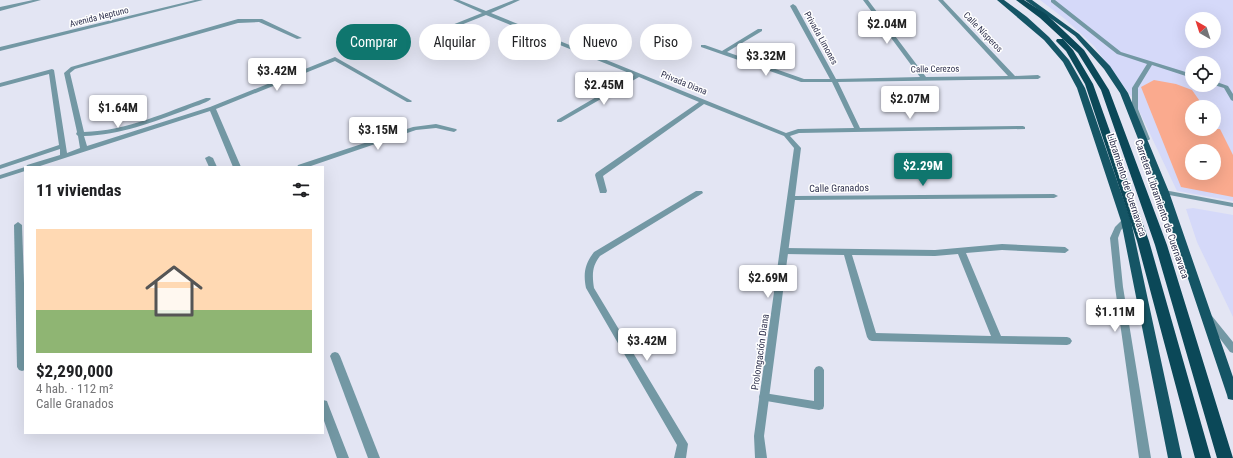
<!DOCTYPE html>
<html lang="es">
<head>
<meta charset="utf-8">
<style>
  :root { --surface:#fff; --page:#f6f6f6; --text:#202124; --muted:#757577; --line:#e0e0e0; --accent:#0f766e }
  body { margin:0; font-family:"Roboto Condensed",sans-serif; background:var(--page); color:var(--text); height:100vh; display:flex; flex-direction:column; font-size:15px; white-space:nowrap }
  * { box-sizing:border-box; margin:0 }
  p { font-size:13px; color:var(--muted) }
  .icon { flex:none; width:22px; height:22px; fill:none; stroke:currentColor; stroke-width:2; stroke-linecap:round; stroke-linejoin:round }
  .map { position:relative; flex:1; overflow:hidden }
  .side { position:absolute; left:24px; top:166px; width:300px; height:268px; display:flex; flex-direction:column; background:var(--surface); border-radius:0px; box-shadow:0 4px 16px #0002 }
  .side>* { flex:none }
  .top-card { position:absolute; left:336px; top:24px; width:380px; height:36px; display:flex; gap:8px }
  .needle { width:26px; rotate:321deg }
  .buttons { position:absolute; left:1185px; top:12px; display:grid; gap:8px }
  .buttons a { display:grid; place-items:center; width:36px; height:36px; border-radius:50%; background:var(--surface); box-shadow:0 4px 16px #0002; font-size:20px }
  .price { position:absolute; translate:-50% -34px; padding:0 9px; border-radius:4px; background:#fff; color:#222; font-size:13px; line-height:26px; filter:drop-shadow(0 1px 2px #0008) }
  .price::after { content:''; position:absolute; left:50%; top:24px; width:12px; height:9px; margin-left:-6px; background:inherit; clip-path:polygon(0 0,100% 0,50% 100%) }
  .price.current { background:var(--accent); color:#fff }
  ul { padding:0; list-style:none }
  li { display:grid; align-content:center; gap:8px; height:212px; padding:0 12px }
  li+li { border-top:1px solid var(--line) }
  li span { display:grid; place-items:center; height:124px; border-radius:0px; color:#555 }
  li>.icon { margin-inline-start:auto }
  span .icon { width:72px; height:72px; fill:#fffc; stroke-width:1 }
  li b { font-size:17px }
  h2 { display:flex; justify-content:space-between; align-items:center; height:48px; padding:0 12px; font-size:17px }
  .tag { padding:0 14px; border-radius:18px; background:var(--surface); box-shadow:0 4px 16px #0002; font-size:14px; line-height:36px }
  .tag.current { background:var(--accent); color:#fff }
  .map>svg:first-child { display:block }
  .built { fill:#d5d9f9; fill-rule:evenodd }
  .building { fill:#faaa8e; fill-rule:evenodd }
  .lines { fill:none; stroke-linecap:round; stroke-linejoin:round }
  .service { fill:#7398a4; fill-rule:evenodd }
  .minor { fill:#7398a4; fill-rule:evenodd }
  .tertiary { fill:#7398a4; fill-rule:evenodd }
  .primary { fill:#155565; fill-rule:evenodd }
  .trunk { fill:#0b4858; fill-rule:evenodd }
  .labels { text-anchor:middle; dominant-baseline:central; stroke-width:3; stroke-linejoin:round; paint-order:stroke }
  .far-street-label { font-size:9px; fill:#323450; stroke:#fff }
  .street-label { font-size:10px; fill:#323450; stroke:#fff }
</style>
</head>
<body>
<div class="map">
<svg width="1233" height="458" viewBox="0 0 1233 458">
  <rect width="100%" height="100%" fill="#e3e5f3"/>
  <g class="built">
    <path d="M1040 0H1233V201L1177 191 1134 100 1094 46 1065 19ZM1192 19H1214V41H1192ZM1192 63H1214V85H1192ZM1192 107H1214V129H1192ZM1192 151H1214V173H1192Z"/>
    <path d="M1193 208 1233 215V317L1197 242 1186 209Z"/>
  </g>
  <path class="building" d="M1154 80 1176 84 1192 90 1204 107H1192V129H1220L1233 155V197L1181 187 1141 87ZM1192 151H1214V173H1192Z"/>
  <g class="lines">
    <g class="service">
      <path d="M1051 0H1055L1121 52 1192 74V78L1152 65 1138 88V109L1150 139 1149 140H1145L1144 139 1132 109V88L1147 64 1117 54 1051 2Z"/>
      <path d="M1214 81 1228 86 1233 94V101L1231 100 1224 88 1214 85Z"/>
      <path d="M1161 190H1164L1233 203V207L1164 194 1160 192Z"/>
      <path d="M1002 244 1065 247 1069 250 1065 253 1002 250 966 253 1001 336 1067 337 1070 338 1072 341 1070 344 1067 345 872 341 869 340 867 337 844 255 785 254 781 251 785 248 935 250ZM958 254 991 336 876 333 852 255 935 256Z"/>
      <path d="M819 366 822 367 824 370V406L823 409 819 410 760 400 759 397 760 394 764 393 814 401V370L816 367Z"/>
    </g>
    <g class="minor">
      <path d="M33 0H41L0 11V7Z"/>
      <path d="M195 0H203L0 51V47Z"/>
      <path d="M453 0H459L486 11 514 0H520L491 13 786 133 798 129 854 128 832 82H801L701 47V45H705L722 51 758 29H762V31L727 52 804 79H830L790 6 793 4 796 6 836 79 920 77 863 0H868L926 77 1008 76 938 0H943L1015 76 1038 75 1041 77 1038 79 838 82 860 128 1023 126 1025 127V129L799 133 790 136 801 148 795 196 1054 194 1058 196 1054 198 795 200 764 436 767 458H755L754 436 794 148 784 136 704 104 603 176 607 191 606 193H600L595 175 596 173 699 102 639 77 561 122H557V120L634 75 486 15 441 33H437V31L482 13Z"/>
      <path d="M238 19H262L302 38 297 39 259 22 238 23 75 69 70 73 84 132C127 131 166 112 206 98H210L211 99C205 104 194 106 186 110 153 122 120 135 84 136L87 146 210 107 335 57 412 101 411 102H407L335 61 216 109 241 167H233L210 111 37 167H26L27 165 60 155V149L0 169V165L59 145 49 74 0 87V83L52 69 54 70 67 153 80 148 78 136 76 134 77 132 64 73 71 67Z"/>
      <path d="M436 124 456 129 457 130 454 132 436 128 416 130 308 167H297L298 165 413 127Z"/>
      <path d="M209 156 213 158 217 167H209L205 158Z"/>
      <path d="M25 167V171L0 179V175Z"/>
      <path d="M696 191H702L703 193 600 256C592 266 592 275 594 288L688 444 686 458H674L677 445 586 288C583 273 585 264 594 252Z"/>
      <path d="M18 222 22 225 25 312V370L22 371 19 370 17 367 14 225Z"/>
      <path d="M335 352 338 353 340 356 380 458H368L330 356 332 353Z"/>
      <path d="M323 400 327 401 328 404 349 458H337L323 418Z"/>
    </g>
    <g class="tertiary">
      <path d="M1126 218 1130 221 1121 230 1118 238 1123 287 1151 458H1139L1115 287 1110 238 1115 227 1123 219Z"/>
      <path d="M1209 314 1212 316 1233 342V353L1230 352 1206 320 1204 318 1206 316Z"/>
    </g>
    <g class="primary">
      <path d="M997 0H1004L1027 17 1049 37 1069 60 1085 88 1131 221 1182 458H1168L1121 221 1077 88 1063 62 1044 40Z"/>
      <path d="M1025 0H1032L1079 34 1110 66 1128 93 1169 192 1233 377V400L1228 399 1227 395 1159 192 1120 93 1104 69 1075 36Z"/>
    </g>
    <g class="trunk">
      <path d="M1016 0H1024L1046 14 1084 50 1109 90 1167 245 1233 458H1217L1155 245 1101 90 1078 53 1040 18Z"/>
      <path d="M1057 39H1063L1073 50 1093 84 1149 241 1211 458H1195L1137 241 1085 84 1066 51 1056 41Z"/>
    </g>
  </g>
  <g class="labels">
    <g class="far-street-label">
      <text transform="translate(99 17) rotate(-14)">Avenida Neptuno</text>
      <text transform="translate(983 32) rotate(46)">Calle Nísperos</text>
      <text transform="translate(821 38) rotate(61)">Privada Limones</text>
      <text transform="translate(935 69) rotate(-1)">Calle Cerezos</text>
      <text transform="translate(684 83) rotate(22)">Privada Diana</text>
    </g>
    <g class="street-label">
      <text transform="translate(1127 185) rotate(72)">Libramiento de Cuernavaca</text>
      <text transform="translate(839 188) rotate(-1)">Calle Granados</text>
      <text transform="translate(1162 209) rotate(71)">Carretera Libramiento de Cuernavaca</text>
      <text transform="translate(760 352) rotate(-82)">Prolongación Diana</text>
    </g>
  </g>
</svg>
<div class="buttons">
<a><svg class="needle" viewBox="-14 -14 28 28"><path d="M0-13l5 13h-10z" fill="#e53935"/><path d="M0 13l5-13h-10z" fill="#757577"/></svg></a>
<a><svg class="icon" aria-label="locate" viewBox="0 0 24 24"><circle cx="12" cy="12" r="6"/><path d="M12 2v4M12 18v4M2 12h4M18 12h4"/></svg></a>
<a>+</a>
<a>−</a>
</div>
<b class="price" style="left:887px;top:45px">$2.04M</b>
<b class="price" style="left:766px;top:77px">$3.32M</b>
<b class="price" style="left:277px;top:92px">$3.42M</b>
<b class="price" style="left:604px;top:106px">$2.45M</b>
<b class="price" style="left:910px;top:120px">$2.07M</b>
<b class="price" style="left:118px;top:129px">$1.64M</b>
<b class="price" style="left:378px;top:151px">$3.15M</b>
<b class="price current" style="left:923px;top:187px">$2.29M</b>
<b class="price" style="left:768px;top:299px">$2.69M</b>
<b class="price" style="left:1115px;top:333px">$1.11M</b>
<b class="price" style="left:647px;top:362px">$3.42M</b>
<div class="top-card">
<a class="tag current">Comprar</a>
<a class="tag">Alquilar</a>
<a class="tag">Filtros</a>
<a class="tag">Nuevo</a>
<a class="tag">Piso</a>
</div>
<section class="side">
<h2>11 viviendas<svg class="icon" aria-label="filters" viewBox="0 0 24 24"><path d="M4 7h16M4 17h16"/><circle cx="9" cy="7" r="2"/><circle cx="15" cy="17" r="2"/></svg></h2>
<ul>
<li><span style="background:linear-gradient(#ffd9b3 65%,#8fb573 0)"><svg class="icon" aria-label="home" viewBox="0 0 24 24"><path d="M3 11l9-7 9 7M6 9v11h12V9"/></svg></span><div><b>$2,290,000</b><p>4 hab. · 112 m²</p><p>Calle Granados</p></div></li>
</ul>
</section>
</div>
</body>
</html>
